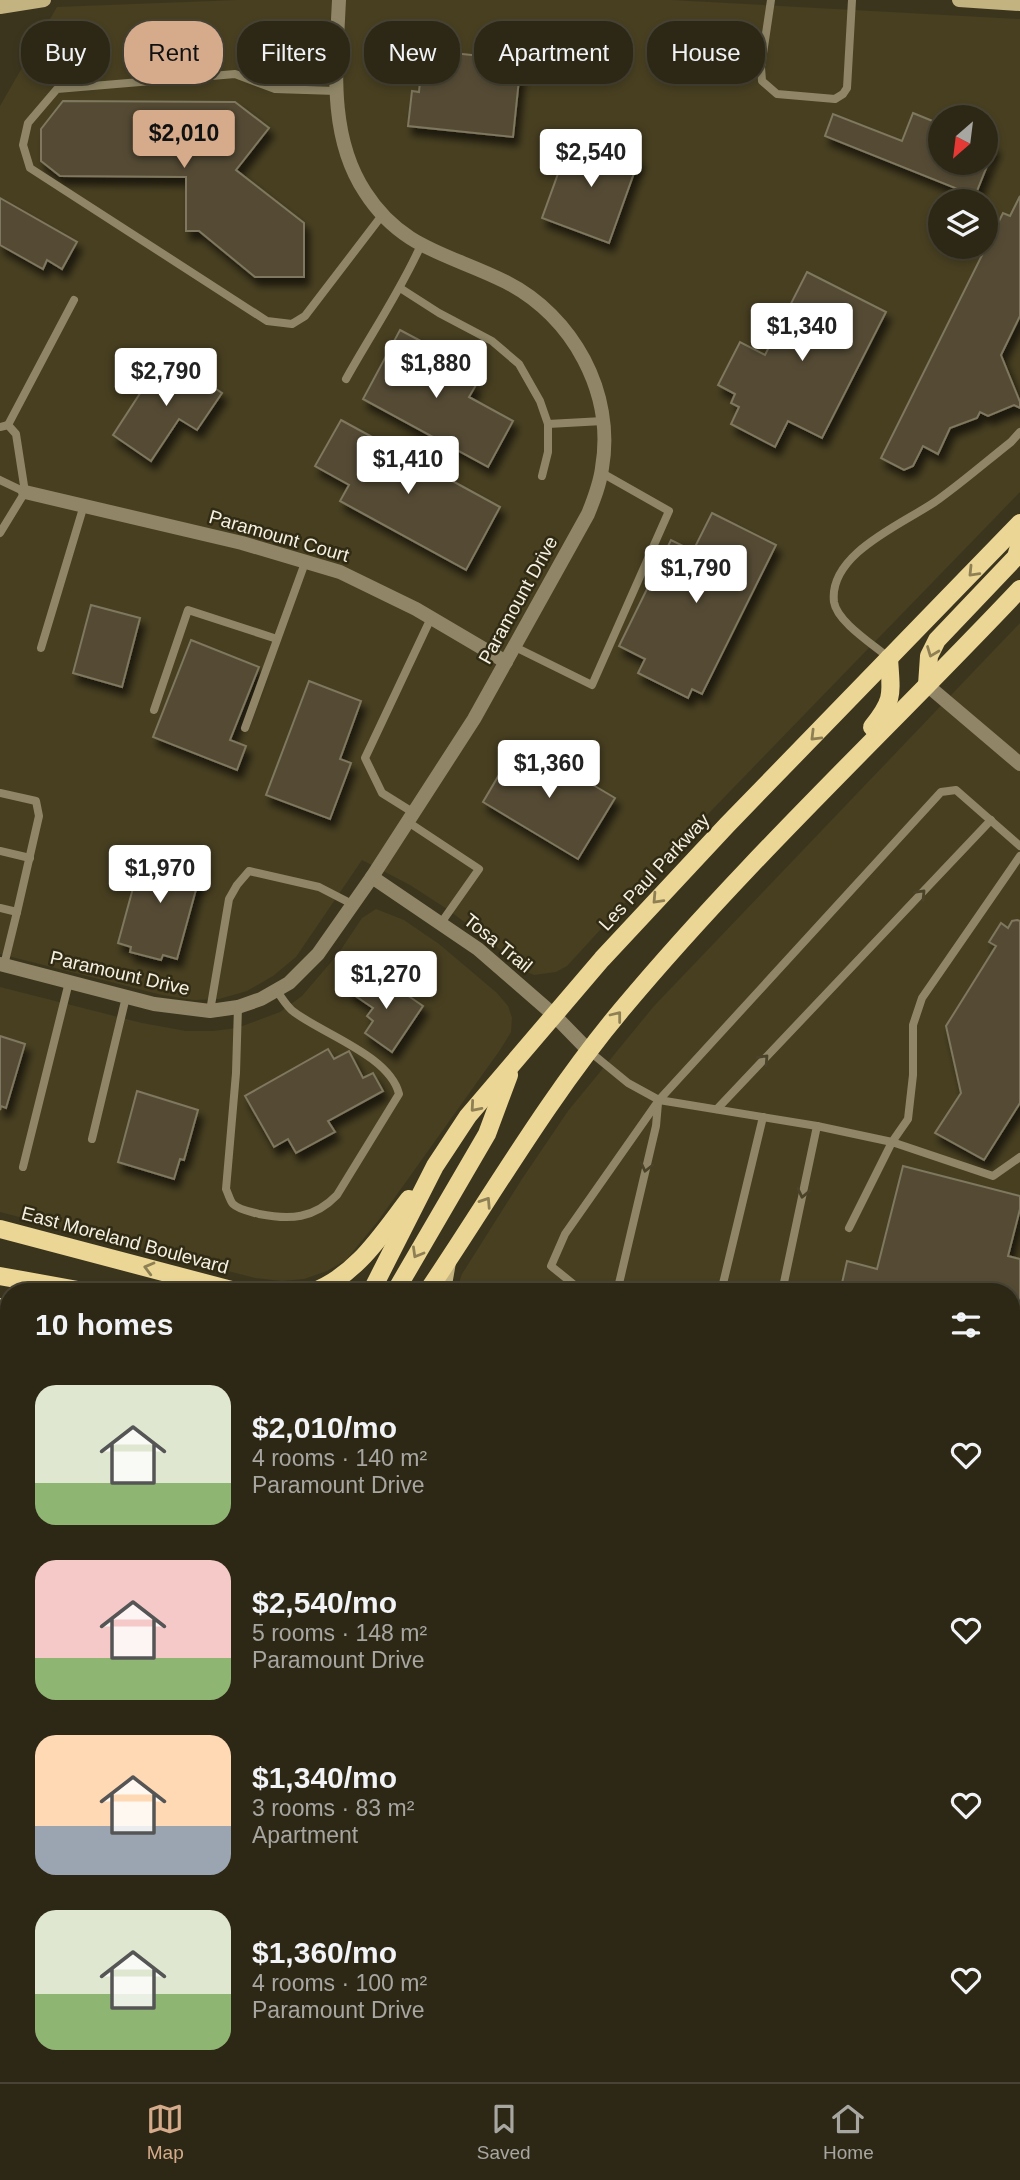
<!DOCTYPE html>
<html lang="en">
<head>
<meta charset="utf-8">
<style>
  :root { --surface:#2d2816; --page:#35301f; --text:#f1f3f6; --muted:#a7a6a1; --line:#484435; --accent:#d6ab8b }
  body { margin:0; font-family:Arial,sans-serif; background:var(--page); color:var(--text); height:100vh; display:flex; flex-direction:column; font-size:26px; white-space:nowrap }
  * { box-sizing:border-box; margin:0 }
  p { font-size:23px; color:var(--muted) }
  .icon { flex:none; width:38px; height:38px; fill:none; stroke:currentColor; stroke-width:2; stroke-linecap:round; stroke-linejoin:round }
  .map { position:relative; flex:1; overflow:hidden }
  .sheet { position:absolute; left:0px; top:1283px; width:1020px; height:800px; display:flex; flex-direction:column; background:var(--surface); border-radius:28px 28px 0 0; box-shadow:0 4px 10px #0003,0 0 0 2px var(--line) }
  .sheet>* { flex:none }
  .top-card { position:absolute; left:21px; top:21px; width:978px; height:63px; display:flex; gap:14px }
  .needle { width:46px; rotate:208deg }
  .buttons { position:absolute; left:928px; top:105px; display:grid; gap:14px }
  .buttons a { display:grid; place-items:center; width:70px; height:70px; border-radius:50%; background:var(--surface); box-shadow:0 4px 10px #0003,0 0 0 2px var(--line); font-size:35px }
  .price { position:absolute; translate:-50% -60px; padding:0 16px; border-radius:7px; background:#fff; color:#222; font-size:23px; line-height:46px; filter:drop-shadow(0 2px 4px #0008) }
  .price::after { content:''; position:absolute; left:50%; top:42px; width:21px; height:16px; margin-left:-10px; background:inherit; clip-path:polygon(0 0,100% 0,50% 100%) }
  .price.active { background:var(--accent); color:#111 }
  ul { padding:0; list-style:none }
  li { display:flex; align-items:center; gap:21px; height:175px; padding:0 35px }
  li span { display:grid; place-items:center; flex:none; width:196px; height:140px; border-radius:21px; color:#555 }
  li>.icon { margin-inline-start:auto }
  span .icon { width:84px; height:84px; fill:#fffc; stroke-width:1 }
  li b { font-size:30px }
  h2 { display:flex; justify-content:space-between; align-items:center; height:84px; padding:0 35px; font-size:30px }
  .pill { padding:0 24px; border-radius:28px; background:var(--surface); box-shadow:0 4px 10px #0003,0 0 0 2px var(--line); font-size:24px; line-height:63px }
  .pill.active { background:var(--accent); color:#111 }
  .menu { display:flex; justify-content:space-around; align-items:center; height:98px; border-top:2px solid var(--line); background:var(--surface); font-size:19px; color:var(--muted) }
  .menu a { display:grid; justify-items:center; gap:4px }
  .menu .active { color:var(--accent) }
  .map>svg:first-child { display:block }
  .built { fill:#483f21; fill-rule:evenodd }
  .building { fill:#544c35; stroke:#7f775e; stroke-width:2; filter:url(#shadow) }
  .lines { fill:none; stroke-linecap:round; stroke-linejoin:round }
  .lane { stroke:#908667; stroke-width:8 }
  .street { stroke:#908667; stroke-width:14 }
  .secondary { stroke:#c3b381; stroke-width:14 }
  .primary { stroke:#ebd695; stroke-width:18 }
  .oneway { stroke:#8e8054 }
  .oneway2 { stroke:#4a4229 }
  .labels { text-anchor:middle; dominant-baseline:central; stroke-width:5; stroke-linejoin:round; paint-order:stroke }
  .street-label { font-size:19px; fill:#f4f0e2; stroke:#322b14 }
</style>
</head>
<body>
<div class="map">
<svg width="1020" height="2082" viewBox="0 0 1020 2082">
  <defs>
    <filter id="shadow"><feDropShadow dx="4.5" dy="8" stdDeviation="3.5" flood-color="#0009"/></filter>
  </defs>
  <rect width="100%" height="100%" fill="#3c351e"/>
  <g class="built">
    <path d="M238 0H671L1020 19V492L677 846 567 966 556 972 534 975 527 972 487 939 447 909 410 885 362 860 296 957 273 976 247 991 219 999 194 1000 162 995 0 954V106L57 7ZM940 117H985V163H940ZM940 201H985V247H940Z"/>
    <path d="M1020 623V1468L1012 1466V1292H460L458 1286 462 1274 522 1179 568 1111 654 1006Z"/>
    <path d="M376 909 404 920 439 944 497 993 508 1006 512 1018 511 1032 500 1050 378 1221 346 1260 327 1271 304 1279 282 1281 255 1278 0 1212V987L142 1023 186 1031H213L237 1028 280 1012 302 996 338 954 362 918Z"/>
  </g>
  <g class="building">
    <path d="M423 50 521 60 513 137 408 126 412 91 419 92Z"/>
    <path d="M63 101 235 102 269 128 236 170 304 223V277H255L199 231H186V177L60 176 41 161V129Z"/>
    <path d="M913 113 940 124V163H985V142L995 146 975 196 825 136 833 114 902 141Z"/>
    <path d="M572 135 639 159 609 243 542 218Z"/>
    <path d="M1020 196V316L1001 355 1020 402V408L1014 405 988 416 980 412 977 418 950 428 938 454 923 446 913 466 904 470 881 458 1003 213 1010 216Z"/>
    <path d="M0 198 77 242 62 269 47 260 43 269 0 245Z"/>
    <path d="M807 272 886 312 822 438 788 421 775 447 731 424 739 407 731 403 735 394 718 385 740 342 765 355Z"/>
    <path d="M400 330 447 355 441 366 476 385 469 397 513 421 488 467 363 399Z"/>
    <path d="M165 355 222 393 197 430 179 419 151 461 113 435Z"/>
    <path d="M341 420 500 507 466 570 340 501 349 485 315 466Z"/>
    <path d="M712 513 776 545 702 694 692 689 688 698 638 673 645 659 619 646 671 540 693 551Z"/>
    <path d="M91 605 140 618 122 687 73 673Z"/>
    <path d="M191 640 259 667 230 740 246 746 237 770 153 737Z"/>
    <path d="M309 681 361 701 340 759 351 763 330 819 266 795Z"/>
    <path d="M519 741 615 798 578 859 483 802Z"/>
    <path d="M144 848 203 864 177 959 163 955 161 960 130 952 131 947 118 943Z"/>
    <path d="M1017 920 1020 921V1103L984 1160 935 1133 961 1093 946 1026 996 946 989 942 1001 923 1008 928 1012 921Z"/>
    <path d="M361 973 383 988 388 982 423 1006 392 1052 365 1033 373 1021 367 1016 373 1008 348 991Z"/>
    <path d="M0 1036 25 1044 6 1108 1 1106 0 1110Z"/>
    <path d="M328 1049 334 1059 349 1051 363 1078 373 1073 383 1091 328 1121 335 1132 296 1153 288 1139 274 1147 245 1096Z"/>
    <path d="M137 1091 198 1110 184 1160 180 1159 174 1179 118 1162Z"/>
    <path d="M903 1166 1020 1196V1209L1008 1256 1020 1259V1317L1012 1315V1292H840L847 1261 877 1269Z"/>
    <path d="M0 1413 9 1415 7 1469 0 1468Z"/>
    <path d="M0 1586 9 1588V1613L0 1611Z"/>
    <path d="M1020 1986V2030L1012 2027V1998L1015 2000Z"/>
    <path d="M1020 2050V2082H989L1003 2074H1012V2055Z"/>
    <path d="M532 2074H559L547 2082H538Z"/>
  </g>
  <g class="lines">
    <g class="lane">
      <path d="M771 0 761 67 762 81 777 94 835 99 843 94 847 88 852 0"/>
      <path d="M336 91 275 89 235 74 57 89 28 123 23 145 30 168 267 321 292 324 305 316 383 214"/>
      <path d="M400 288 439 313 492 341 519 364 540 401 548 424V452L542 476"/>
      <path d="M346 379C371 334 400 292 421 245"/>
      <path d="M548 424 603 421"/>
      <path d="M8 425 74 300"/>
      <path d="M0 427 8 425 16 434 25 492 0 533"/>
      <path d="M0 480 25 492"/>
      <path d="M513 646 592 685 669 511 602 473"/>
      <path d="M41 648 84 505"/>
      <path d="M889 658C874 645 837 622 834 602 828 552 908 522 939 499 964 481 987 461 1011 442L1020 432"/>
      <path d="M154 710 188 610 277 639"/>
      <path d="M245 728 306 560"/>
      <path d="M0 793 36 801 39 816 17 912 0 908"/>
      <path d="M414 813 382 793 365 758 431 618"/>
      <path d="M408 822 479 869 441 923"/>
      <path d="M0 851 30 858"/>
      <path d="M4 965 17 912"/>
      <path d="M238 1007 236 1073 226 1189C228 1193 230 1201 233 1204 239 1210 252 1212 259 1214 290 1220 314 1219 337 1195L399 1094C390 1056 323 1034 294 1012 287 1007 282 998 277 991"/>
      <path d="M210 1011 229 899 237 885 249 871 319 887 352 904"/>
      <path d="M589 1051 628 1083 659 1100 817 1126 892 1142 908 1119 913 1075V1025L922 998 1020 856"/>
      <path d="M717 1109 991 820"/>
      <path d="M92 1139 126 997"/>
      <path d="M23 1167 69 982"/>
      <path d="M849 1228 892 1142 993 1176 1020 1157"/>
      <path d="M596 1292 577 1287 551 1266 565 1234 659 1100 941 792 956 790 1020 846"/>
      <path d="M617 1292 656 1126 658 1103"/>
      <path d="M721 1292 763 1117"/>
      <path d="M782 1292 817 1126"/>
      <path d="M1012 1400 1020 1402"/>
    </g>
    <g class="street">
      <path d="M25 492 242 543 340 572 416 609 506 662"/>
      <path d="M927 685 1020 764"/>
      <path d="M372 877 478 949 554 1015 589 1051"/>
      <path d="M0 964 154 1004 210 1011 238 1007 261 999 289 983 318 954 372 877 474 719 588 514C594 499 600 484 602 468 615 393 573 316 506 282 451 254 402 250 365 192 328 136 336 64 339 0"/>
      <path d="M0 1522 9 1524"/>
      <path d="M1012 1815 1020 1800"/>
      <path d="M462 2074 467 2082"/>
      <path d="M867 2082 871 2074"/>
    </g>
    <g class="secondary">
      <path d="M959 0 1020 4"/>
      <path d="M0 7 44 0"/>
      <path d="M448 1292 445 1285 449 1262"/>
      <path d="M1012 1487 1020 1489"/>
      <path d="M1012 1564 1020 1566"/>
    </g>
    <g class="primary">
      <path d="M927 685 929 656 937 640 1016 557 1020 543"/>
      <path d="M872 727C895 699 891 693 889 658"/>
      <path d="M0 1229 239 1292"/>
      <path d="M0 1276 89 1292"/>
      <path d="M312 1292C356 1276 382 1234 409 1199"/>
      <path d="M371 1292 435 1166 468 1116 602 959 727 825 1020 523"/>
      <path d="M395 1292 487 1134 509 1075"/>
      <path d="M427 1292C491 1197 549 1096 623 1008 746 861 888 729 1020 589"/>
      <path d="M0 1307 9 1309"/>
    </g>
  </g>
  <defs><path id="oneway-chevron" d="M-2-3.5L2.5 0L-2 3.5" fill="none" stroke-width="1.6" stroke-linecap="round" stroke-linejoin="round" transform="scale(1.75)"/></defs>
  <g class="oneway">
    <use href="#oneway-chevron" transform="translate(973 572) rotate(134)"/>
    <use href="#oneway-chevron" transform="translate(932 652) rotate(111)"/>
    <use href="#oneway-chevron" transform="translate(815 736) rotate(135)"/>
    <use href="#oneway-chevron" transform="translate(657 899) rotate(133)"/>
    <use href="#oneway-chevron" transform="translate(617 1016) rotate(-52)"/>
    <use href="#oneway-chevron" transform="translate(475 1107) rotate(131)"/>
    <use href="#oneway-chevron" transform="translate(486 1202) rotate(-57)"/>
    <use href="#oneway-chevron" transform="translate(417 1253) rotate(120)"/>
    <use href="#oneway-chevron" transform="translate(149 1268) rotate(-165)"/>
  </g>
  <g class="oneway2">
    <use href="#oneway-chevron" transform="translate(921 894) rotate(-46)"/>
    <use href="#oneway-chevron" transform="translate(764 1059) rotate(-47)"/>
    <use href="#oneway-chevron" transform="translate(646 1167) rotate(103)"/>
    <use href="#oneway-chevron" transform="translate(803 1193) rotate(102)"/>
  </g>
  <g class="labels">
    <g class="street-label">
      <text transform="translate(279 536) rotate(16)">Paramount Court</text>
      <text transform="translate(518 600) rotate(-61)">Paramount Drive</text>
      <text transform="translate(654 872) rotate(-47)">Les Paul Parkway</text>
      <text transform="translate(498 943) rotate(39)">Tosa Trail</text>
      <text transform="translate(120 973) rotate(13)">Paramount Drive</text>
      <text transform="translate(125 1240) rotate(15)">East Moreland Boulevard</text>
    </g>
  </g>
</svg>
<div class="buttons">
<a><svg class="needle" viewBox="-14 -14 28 28"><path d="M0-13l5 13h-10z" fill="#e53935"/><path d="M0 13l5-13h-10z" fill="#a7a6a1"/></svg></a>
<a><svg class="icon" aria-label="layers" viewBox="0 0 24 24"><path d="M12 4l9 5-9 5-9-5zM3 14l9 5 9-5"/></svg></a>
</div>
<b class="price active" style="left:184px;top:170px">$2,010</b>
<b class="price" style="left:591px;top:189px">$2,540</b>
<b class="price" style="left:802px;top:363px">$1,340</b>
<b class="price" style="left:436px;top:400px">$1,880</b>
<b class="price" style="left:166px;top:408px">$2,790</b>
<b class="price" style="left:408px;top:496px">$1,410</b>
<b class="price" style="left:696px;top:605px">$1,790</b>
<b class="price" style="left:549px;top:800px">$1,360</b>
<b class="price" style="left:160px;top:905px">$1,970</b>
<b class="price" style="left:386px;top:1011px">$1,270</b>
<div class="top-card">
<a class="pill">Buy</a>
<a class="pill active">Rent</a>
<a class="pill">Filters</a>
<a class="pill">New</a>
<a class="pill">Apartment</a>
<a class="pill">House</a>
</div>
<section class="sheet">
<h2>10 homes<svg class="icon" aria-label="filters" viewBox="0 0 24 24"><path d="M4 7h16M4 17h16"/><circle cx="9" cy="7" r="2"/><circle cx="15" cy="17" r="2"/></svg></h2>
<ul>
<li><span style="background:linear-gradient(#dfe7d0 70%,#8fb573 0)"><svg class="icon" aria-label="home" viewBox="0 0 24 24"><path d="M3 11l9-7 9 7M6 9v11h12V9"/></svg></span><div><b>$2,010/mo</b><p>4 rooms · 140 m²</p><p>Paramount Drive</p></div><svg class="icon" aria-label="heart" viewBox="0 0 24 24"><path d="M12 20l-8-8c-3-5 5-10 8-4 3-6 11-1 8 4z"/></svg></li>
<li><span style="background:linear-gradient(#f6c9c9 70%,#8fb573 0)"><svg class="icon" aria-label="home" viewBox="0 0 24 24"><path d="M3 11l9-7 9 7M6 9v11h12V9"/></svg></span><div><b>$2,540/mo</b><p>5 rooms · 148 m²</p><p>Paramount Drive</p></div><svg class="icon" aria-label="heart" viewBox="0 0 24 24"><path d="M12 20l-8-8c-3-5 5-10 8-4 3-6 11-1 8 4z"/></svg></li>
<li><span style="background:linear-gradient(#ffd9b3 65%,#9aa5b1 0)"><svg class="icon" aria-label="home" viewBox="0 0 24 24"><path d="M3 11l9-7 9 7M6 9v11h12V9"/></svg></span><div><b>$1,340/mo</b><p>3 rooms · 83 m²</p><p>Apartment</p></div><svg class="icon" aria-label="heart" viewBox="0 0 24 24"><path d="M12 20l-8-8c-3-5 5-10 8-4 3-6 11-1 8 4z"/></svg></li>
<li><span style="background:linear-gradient(#dfe7d0 60%,#8fb573 0)"><svg class="icon" aria-label="home" viewBox="0 0 24 24"><path d="M3 11l9-7 9 7M6 9v11h12V9"/></svg></span><div><b>$1,360/mo</b><p>4 rooms · 100 m²</p><p>Paramount Drive</p></div><svg class="icon" aria-label="heart" viewBox="0 0 24 24"><path d="M12 20l-8-8c-3-5 5-10 8-4 3-6 11-1 8 4z"/></svg></li>
</ul>
</section>
</div>
<nav class="menu">
<a class="active"><svg class="icon" aria-label="map" viewBox="0 0 24 24"><path d="M3 6l6-2 6 2 6-2v14l-6 2-6-2-6 2zM9 4v14M15 6v14"/></svg>Map</a>
<a><svg class="icon" aria-label="saved" viewBox="0 0 24 24"><path d="M7 4h10v16l-5-4-5 4z"/></svg>Saved</a>
<a><svg class="icon" aria-label="home" viewBox="0 0 24 24"><path d="M3 11l9-7 9 7M6 9v11h12V9"/></svg>Home</a>
</nav>
</body>
</html>
